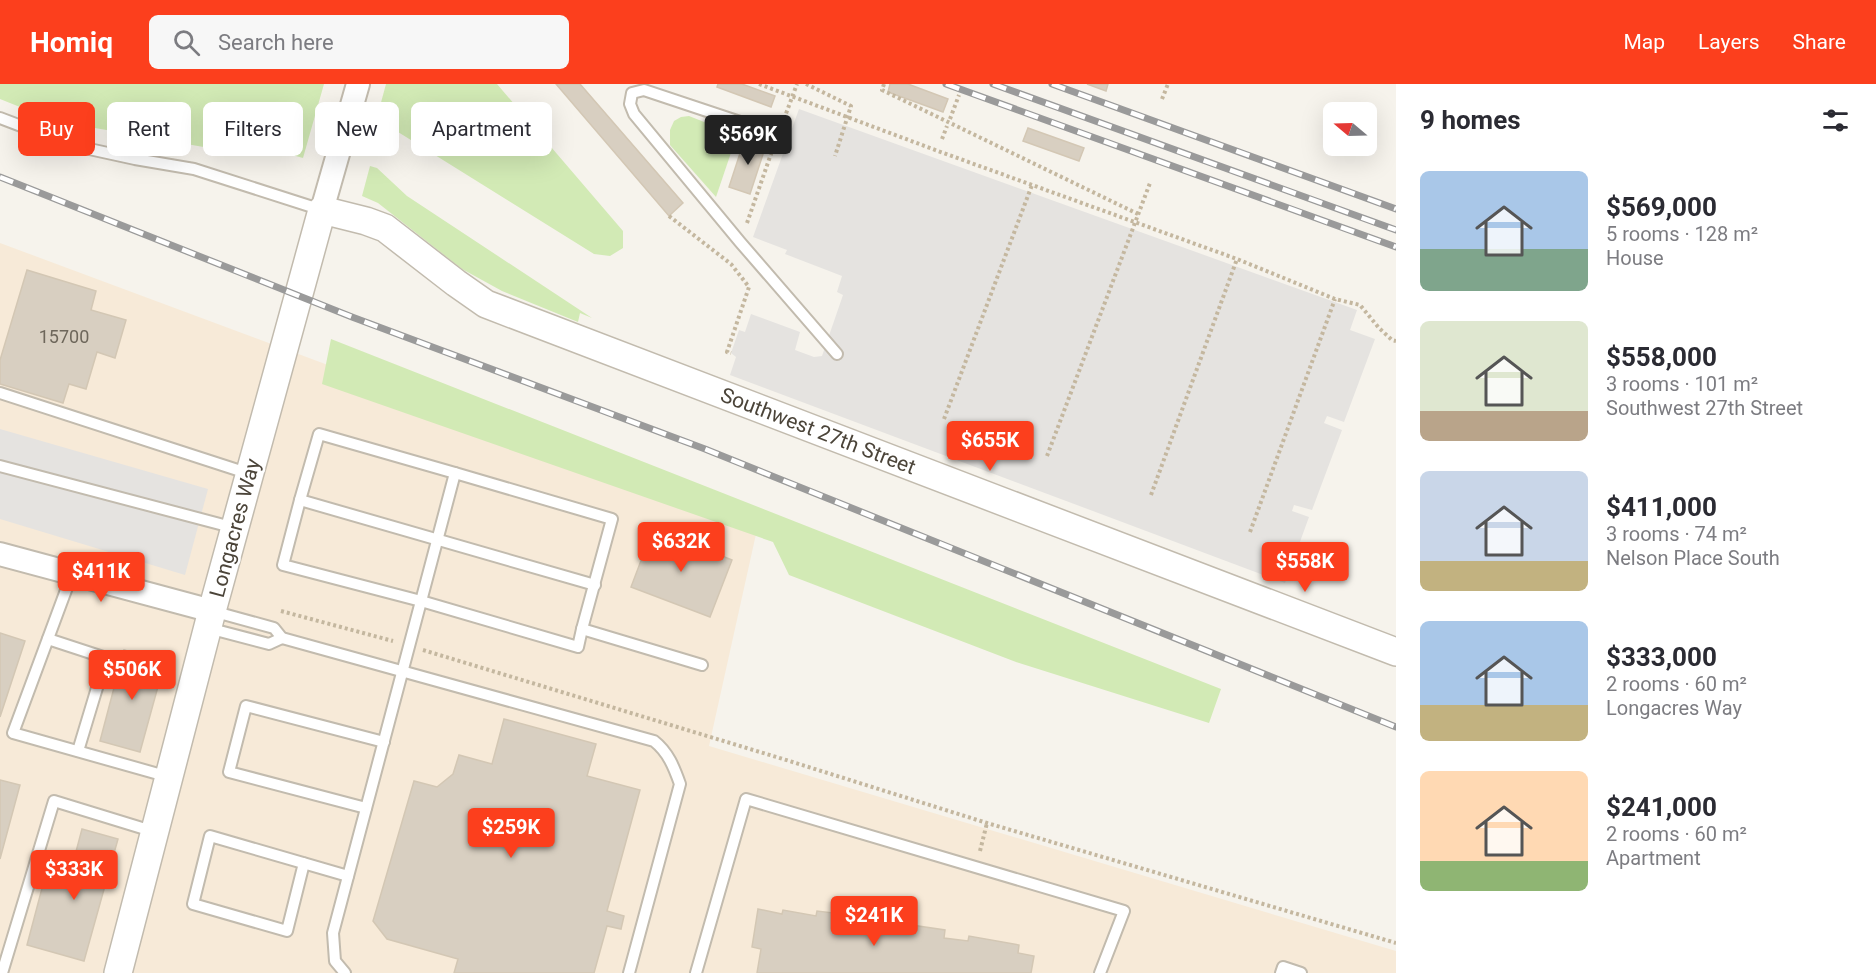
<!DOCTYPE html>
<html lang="en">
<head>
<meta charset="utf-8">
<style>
  :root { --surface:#fff; --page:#f7f7f7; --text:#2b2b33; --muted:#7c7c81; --accent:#fc3f1d }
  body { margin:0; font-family:Roboto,sans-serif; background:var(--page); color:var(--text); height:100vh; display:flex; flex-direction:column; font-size:22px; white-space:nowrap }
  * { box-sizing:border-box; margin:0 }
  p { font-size:20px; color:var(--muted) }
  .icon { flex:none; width:33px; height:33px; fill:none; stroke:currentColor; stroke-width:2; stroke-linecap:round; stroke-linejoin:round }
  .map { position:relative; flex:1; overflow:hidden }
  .side { display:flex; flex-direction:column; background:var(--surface); width:480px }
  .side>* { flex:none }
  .banner { position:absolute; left:18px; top:18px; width:570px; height:54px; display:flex; gap:12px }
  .needle { width:39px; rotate:289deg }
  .buttons { position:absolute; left:1323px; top:18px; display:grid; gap:12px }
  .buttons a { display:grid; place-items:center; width:54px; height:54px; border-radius:9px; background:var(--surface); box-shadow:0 6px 24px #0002; font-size:30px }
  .price { position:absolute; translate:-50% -51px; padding:0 14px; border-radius:6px; background:var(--accent); color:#fff; font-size:20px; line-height:39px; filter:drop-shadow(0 2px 3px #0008) }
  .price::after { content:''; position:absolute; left:50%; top:36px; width:18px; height:14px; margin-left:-9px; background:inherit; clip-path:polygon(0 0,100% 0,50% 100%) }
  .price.active { background:#222; color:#fff }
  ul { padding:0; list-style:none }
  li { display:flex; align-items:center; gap:18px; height:150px; padding:0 24px }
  li span { display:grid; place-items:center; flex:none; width:168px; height:120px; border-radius:9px; color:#555 }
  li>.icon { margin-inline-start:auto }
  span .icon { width:72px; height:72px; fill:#fffc; stroke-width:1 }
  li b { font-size:26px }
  h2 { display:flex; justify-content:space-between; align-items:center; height:72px; padding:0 24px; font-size:26px }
  .chip { padding:0 21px; border-radius:9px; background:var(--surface); box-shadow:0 6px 24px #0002; font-size:21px; line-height:54px }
  .chip.active { background:var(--accent); color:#fff }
  header { display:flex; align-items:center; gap:36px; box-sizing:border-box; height:84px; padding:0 30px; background:var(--accent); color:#fff }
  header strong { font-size:28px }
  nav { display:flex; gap:33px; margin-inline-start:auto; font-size:21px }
  .search { width:420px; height:54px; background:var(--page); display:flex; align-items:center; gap:15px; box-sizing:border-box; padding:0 21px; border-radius:9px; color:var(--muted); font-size:22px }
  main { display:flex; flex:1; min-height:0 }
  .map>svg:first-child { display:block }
  .commercial { fill:#f7ead8 }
  .green { fill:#d2eab5 }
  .parking { fill:#e5e3e0 }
  .building { fill:#d8cfc1; stroke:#d3c7b4; stroke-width:1.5 }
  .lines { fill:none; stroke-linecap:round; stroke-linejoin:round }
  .service-casing { stroke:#c2bbae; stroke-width:14 }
  .minor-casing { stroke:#c2bbae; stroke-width:26 }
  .tertiary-casing { stroke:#c2bbae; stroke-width:30 }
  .path { stroke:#c4b79f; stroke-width:4; stroke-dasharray:3 3; stroke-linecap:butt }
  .service { stroke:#fff; stroke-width:10 }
  .minor { stroke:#fff; stroke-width:22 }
  .tertiary { stroke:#fff; stroke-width:27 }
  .rail-casing { stroke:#9a9a9a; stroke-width:7 }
  .rail { stroke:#fff; stroke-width:4.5; stroke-dasharray:14; stroke-linecap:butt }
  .labels { text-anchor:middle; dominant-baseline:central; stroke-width:5; stroke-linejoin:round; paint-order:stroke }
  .number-label { font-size:18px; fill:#6e675b }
  .street-label { font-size:21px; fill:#4b4439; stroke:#fff }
</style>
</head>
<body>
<header>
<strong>Homiq</strong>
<div class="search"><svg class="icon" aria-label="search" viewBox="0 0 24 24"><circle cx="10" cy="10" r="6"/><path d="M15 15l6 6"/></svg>Search here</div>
<nav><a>Map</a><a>Layers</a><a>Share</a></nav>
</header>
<main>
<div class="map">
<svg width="1396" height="889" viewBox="0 0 1396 889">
  <rect width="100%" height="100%" fill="#f6f3ec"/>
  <path class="commercial" d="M0 159 758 441 709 662 1396 867V889H0Z"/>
  <g class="green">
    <path d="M0 0H324L303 74 274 66 277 40 252 21 215 65 55 37 0 15Z"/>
    <path d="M386 0H497L623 147V164L610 172 594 170 390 43 376 37Z"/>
    <path d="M689 32 737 51 716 113 670 61V46L674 37 681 33Z"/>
    <path d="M370 82 377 84 407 112 592 234 580 229 578 238 502 207 462 185 378 119 362 112Z"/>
    <path d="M331 255 1221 605 1209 639 1016 578 789 491 773 458 322 300Z"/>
  </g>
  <g class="parking">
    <path d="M799 25 1357 226 1350 246 1375 255 1344 338 1327 332 1324 339 1342 346 1312 426 1294 421 1292 427 1309 433 1285 499 730 291 736 273 731 269 739 246 745 248 751 230 800 248 795 266 814 273 822 272 843 211 837 208 842 192 785 170 787 166 753 153Z"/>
    <path d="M0 345 208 405 185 491 0 435Z"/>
  </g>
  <g class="building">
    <path d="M556 0H580L683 119 669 132Z"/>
    <path d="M718 0H742L775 12 771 23 717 3Z"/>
    <path d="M890 0H908L948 15 943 28 888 8Z"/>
    <path d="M1087 0H1108L1106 7Z"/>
    <path d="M1028 44 1084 64 1079 77 1023 57Z"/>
    <path d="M745 54 766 61 750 110 729 103Z"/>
    <path d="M27 186 96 207 91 226 126 236 115 274 97 268 86 305 69 300 63 319 0 300V276Z"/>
    <path d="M653 445 732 476 710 533 631 503Z"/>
    <path d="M0 549 25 557 0 633Z"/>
    <path d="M124 566 165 577 140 668 100 657Z"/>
    <path d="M504 635 596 660 587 692 640 706 607 827 624 832 621 845 607 842 594 889H454L458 875 387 855 373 837 414 697 437 703 453 690 459 671 492 680Z"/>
    <path d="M0 696 20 701 0 775Z"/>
    <path d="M82 745 118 755 84 877 27 861 45 793 76 802 82 781 73 779Z"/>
    <path d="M758 825 782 830 783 826 816 832 817 827 833 829 834 826 861 830 863 825 899 831 898 839 945 846 944 854 968 857 969 852 1019 861 1018 869 1034 872 1031 889H757L761 865 752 863Z"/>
  </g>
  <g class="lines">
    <defs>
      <g id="service">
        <path d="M0 34 71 61 135 75 194 85 322 126"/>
        <path d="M779 51 644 6 632 9 630 20 634 30 740 158 837 270"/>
        <path d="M0 309 250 390"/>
        <path d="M0 382 235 444"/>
        <path d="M455 389 319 350 300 416 595 501"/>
        <path d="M300 416 283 481 421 517 578 563 582 545"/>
        <path d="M72 490 13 649 169 693"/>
        <path d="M212 527 274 544 282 554 654 657C668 668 674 683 680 700L629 889"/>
        <path d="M208 544 269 560 282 554"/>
        <path d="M48 555 106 574 78 667"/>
        <path d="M366 724 229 688 246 622 384 658"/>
        <path d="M304 779 287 847 193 820 210 752 348 792"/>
        <path d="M2 889 54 717 155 748"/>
        <path d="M345 889 335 877 333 849 455 389 612 435 582 545 702 581"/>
        <path d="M696 889 746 715 1124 827 1100 889"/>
        <path d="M1281 889 1283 883 1301 889"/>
      </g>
      <g id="minor">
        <path d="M322 126 358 0"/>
        <path d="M0 470 212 527"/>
      </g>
      <path id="tertiary" d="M118 889 212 527 322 126 366 137 385 144 456 199 486 220 1396 568"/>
    </defs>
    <use href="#service" class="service-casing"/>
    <use href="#minor" class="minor-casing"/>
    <use href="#tertiary" class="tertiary-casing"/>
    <g class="path">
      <path d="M759 0 938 67 1237 175 1335 215 1360 221 1379 244 1392 256 1396 257"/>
      <path d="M806 0 851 22 835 72"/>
      <path d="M884 0 882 6 1138 130"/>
      <path d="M1162 15 1168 0"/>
      <path d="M784 35 797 0"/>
      <path d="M950 35 959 11"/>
      <path d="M942 55 947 42"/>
      <path d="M669 132 731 180 749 203 727 268 731 269"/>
      <path d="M747 139 772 67"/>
      <path d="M944 335 1032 101"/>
      <path d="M1047 372 1150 99"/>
      <path d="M1151 411 1237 175"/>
      <path d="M1250 448 1335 215"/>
      <path d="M281 527 393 557"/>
      <path d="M423 566 783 675 987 739 1396 859"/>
      <path d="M980 767 987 739"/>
    </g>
    <use href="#service" class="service"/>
    <use href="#minor" class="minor"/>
    <use href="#tertiary" class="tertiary"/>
    <defs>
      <g id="rail">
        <path d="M946 0 1396 163"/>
        <path d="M993 0 1396 146"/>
        <path d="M1052 0 1396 125"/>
        <path d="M0 93 352 233 705 365 1396 643"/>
      </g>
    </defs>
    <use href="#rail" class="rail-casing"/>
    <use href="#rail" class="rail"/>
  </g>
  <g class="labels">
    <g class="number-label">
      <text x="64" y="252">15700</text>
    </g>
    <g class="street-label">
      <text transform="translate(818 347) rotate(21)">Southwest 27th Street</text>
      <text transform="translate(235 444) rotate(-75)">Longacres Way</text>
    </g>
  </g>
</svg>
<div class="buttons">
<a><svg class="needle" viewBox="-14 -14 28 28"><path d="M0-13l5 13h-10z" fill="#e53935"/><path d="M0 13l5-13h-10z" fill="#7c7c81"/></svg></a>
</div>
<b class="price active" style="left:748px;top:82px">$569K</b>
<b class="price" style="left:990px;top:388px">$655K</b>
<b class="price" style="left:681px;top:489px">$632K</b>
<b class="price" style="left:1305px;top:509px">$558K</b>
<b class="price" style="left:101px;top:519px">$411K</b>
<b class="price" style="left:132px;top:617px">$506K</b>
<b class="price" style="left:511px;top:775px">$259K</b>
<b class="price" style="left:74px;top:817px">$333K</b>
<b class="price" style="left:874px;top:863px">$241K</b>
<div class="banner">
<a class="chip active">Buy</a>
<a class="chip">Rent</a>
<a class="chip">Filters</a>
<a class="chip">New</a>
<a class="chip">Apartment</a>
</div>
</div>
<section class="side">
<h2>9 homes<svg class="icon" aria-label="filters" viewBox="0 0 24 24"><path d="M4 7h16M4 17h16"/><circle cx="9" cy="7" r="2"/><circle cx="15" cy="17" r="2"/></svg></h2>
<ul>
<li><span style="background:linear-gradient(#a9c7e8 65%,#7fa58c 0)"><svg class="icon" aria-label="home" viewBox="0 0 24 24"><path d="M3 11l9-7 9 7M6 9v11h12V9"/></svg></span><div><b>$569,000</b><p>5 rooms · 128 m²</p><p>House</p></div></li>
<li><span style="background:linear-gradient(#dfe7d0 75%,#b9a48a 0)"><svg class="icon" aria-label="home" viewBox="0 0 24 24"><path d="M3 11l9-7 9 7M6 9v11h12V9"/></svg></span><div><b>$558,000</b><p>3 rooms · 101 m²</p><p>Southwest 27th Street</p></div></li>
<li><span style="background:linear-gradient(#c9d6e8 75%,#c2b280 0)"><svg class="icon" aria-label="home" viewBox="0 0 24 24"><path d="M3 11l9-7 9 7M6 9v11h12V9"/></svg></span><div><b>$411,000</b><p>3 rooms · 74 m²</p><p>Nelson Place South</p></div></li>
<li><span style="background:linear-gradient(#a9c7e8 70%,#c2b280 0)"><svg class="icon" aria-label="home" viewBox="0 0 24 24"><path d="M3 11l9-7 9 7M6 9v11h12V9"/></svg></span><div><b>$333,000</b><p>2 rooms · 60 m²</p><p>Longacres Way</p></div></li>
<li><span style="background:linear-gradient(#ffd9b3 75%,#8fb573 0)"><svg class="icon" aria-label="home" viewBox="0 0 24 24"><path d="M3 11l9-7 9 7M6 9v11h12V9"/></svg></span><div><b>$241,000</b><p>2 rooms · 60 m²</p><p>Apartment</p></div></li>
</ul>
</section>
</main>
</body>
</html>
